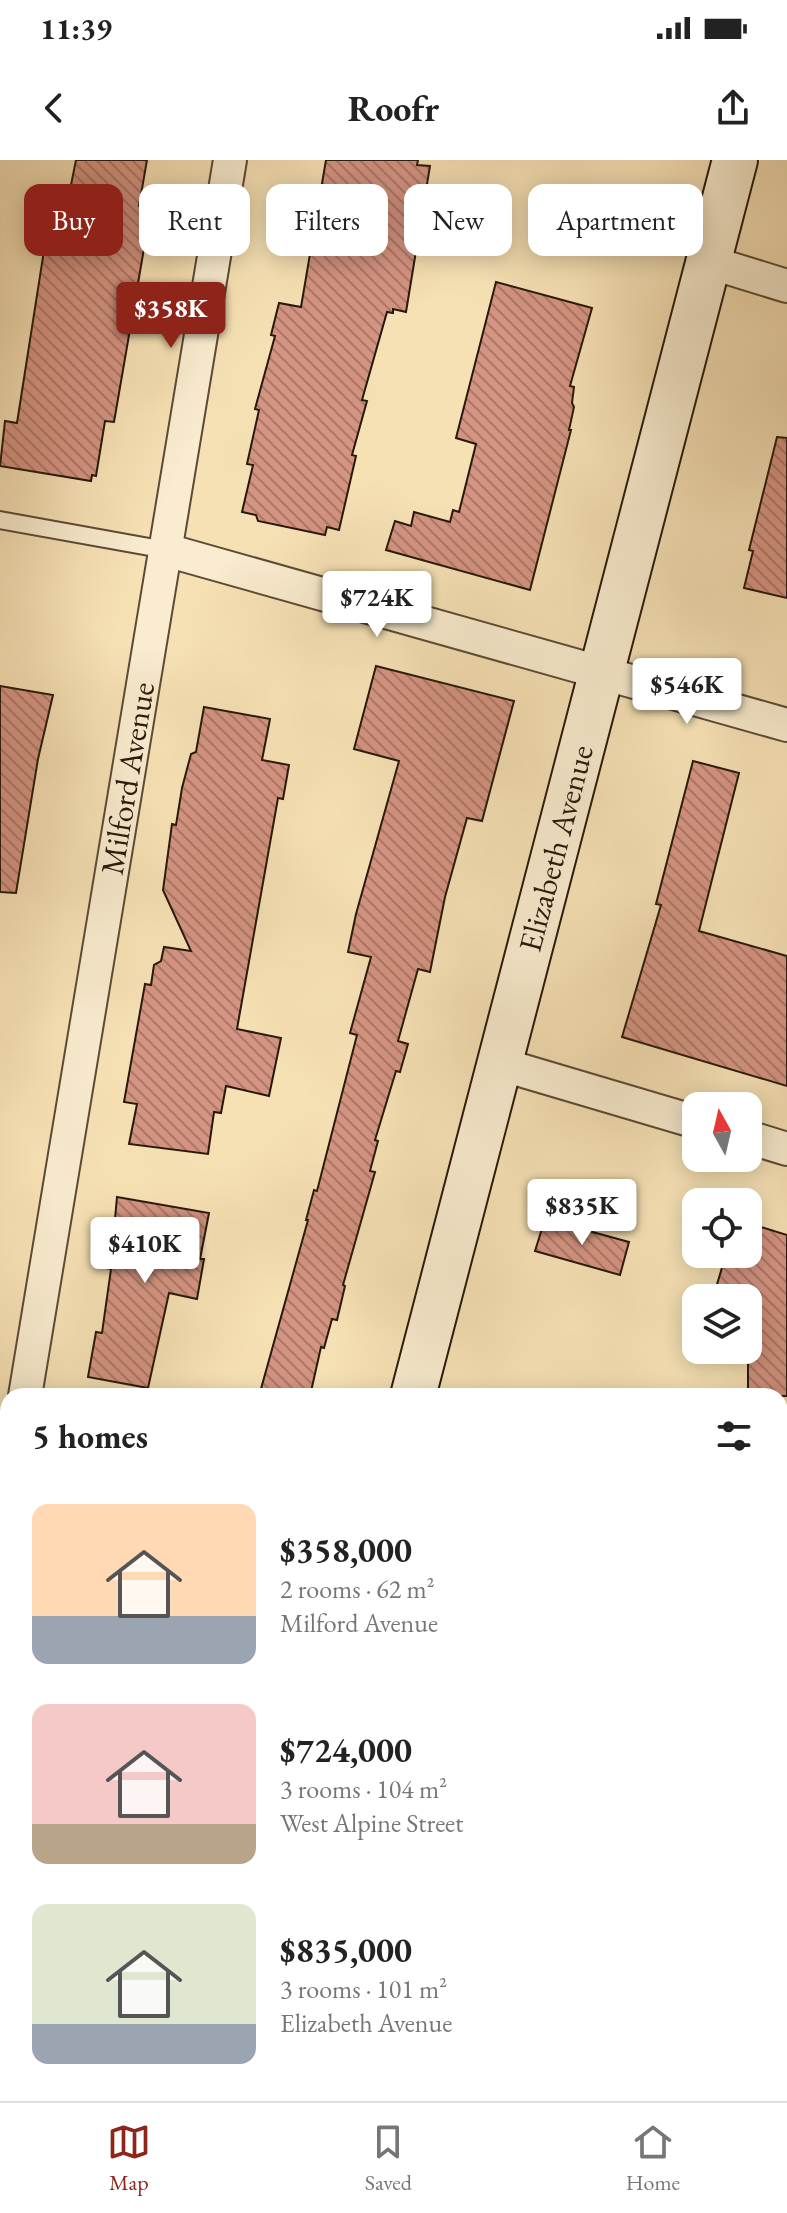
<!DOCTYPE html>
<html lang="en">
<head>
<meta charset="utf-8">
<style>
  :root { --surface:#fff; --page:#f6f6f6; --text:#222; --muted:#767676; --line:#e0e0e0; --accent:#8f2418 }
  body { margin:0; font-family:"EB Garamond",serif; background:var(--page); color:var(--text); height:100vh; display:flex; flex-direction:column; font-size:30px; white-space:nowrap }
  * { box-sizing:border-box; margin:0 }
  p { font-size:26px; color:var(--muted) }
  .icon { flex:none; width:44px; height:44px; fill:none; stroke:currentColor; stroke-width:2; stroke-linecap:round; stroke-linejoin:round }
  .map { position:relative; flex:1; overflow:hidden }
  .panel { position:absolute; left:0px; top:1228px; width:788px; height:714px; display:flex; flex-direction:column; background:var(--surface); border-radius:24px 24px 0 0; box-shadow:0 4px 20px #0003 }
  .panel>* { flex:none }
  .top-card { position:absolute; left:24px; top:24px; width:740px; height:72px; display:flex; gap:16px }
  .needle { width:52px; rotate:352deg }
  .buttons { position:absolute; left:682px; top:932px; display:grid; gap:16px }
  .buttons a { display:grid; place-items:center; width:80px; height:80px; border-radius:16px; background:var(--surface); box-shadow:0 4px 20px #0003; font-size:40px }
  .price { position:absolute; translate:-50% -68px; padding:0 18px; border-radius:8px; background:#fff; color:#222; font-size:26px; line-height:52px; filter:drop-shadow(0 2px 4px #0008) }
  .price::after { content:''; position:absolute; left:50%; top:48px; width:24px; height:18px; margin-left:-12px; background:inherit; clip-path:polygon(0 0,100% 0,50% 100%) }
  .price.selected { background:var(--accent); color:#fff }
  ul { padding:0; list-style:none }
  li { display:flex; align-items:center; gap:24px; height:200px; padding:0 32px }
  li span { display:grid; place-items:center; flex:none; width:224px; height:160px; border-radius:16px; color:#555 }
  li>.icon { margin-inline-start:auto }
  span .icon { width:96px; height:96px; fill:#fffc; stroke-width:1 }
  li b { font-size:34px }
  h2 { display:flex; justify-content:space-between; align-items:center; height:96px; padding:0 32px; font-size:34px }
  .chip { padding:0 28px; border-radius:16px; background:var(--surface); box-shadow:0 4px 20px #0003; font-size:28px; line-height:72px }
  .chip.selected { background:var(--accent); color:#fff }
  .status { display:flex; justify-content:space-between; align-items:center; height:56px; padding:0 40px; background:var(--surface); direction:ltr }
  .status svg { height:22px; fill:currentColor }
  header { display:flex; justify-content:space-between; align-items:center; height:104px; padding:0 32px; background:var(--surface); font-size:36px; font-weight:700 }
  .menu { display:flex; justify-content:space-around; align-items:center; height:112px; border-top:2px solid var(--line); background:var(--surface); font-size:22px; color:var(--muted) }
  .menu a { display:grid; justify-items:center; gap:4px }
  .menu .selected { color:var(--accent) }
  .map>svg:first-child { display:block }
  .park { fill:url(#park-dots); stroke:#736d4c; stroke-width:2 }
  .building { fill:url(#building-back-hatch); stroke:#28180b; stroke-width:2 }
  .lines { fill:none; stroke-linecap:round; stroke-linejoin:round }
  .lane-casing { stroke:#5c4a36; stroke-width:20 }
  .street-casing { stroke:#5c4a36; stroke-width:36 }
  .secondary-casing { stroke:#28180b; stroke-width:48 }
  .lane { stroke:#f9eccf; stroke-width:16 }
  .street { stroke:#f9eccf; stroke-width:32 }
  .secondary { stroke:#f9eccf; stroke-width:44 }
  .labels { text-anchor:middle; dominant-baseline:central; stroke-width:6; stroke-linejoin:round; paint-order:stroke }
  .street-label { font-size:32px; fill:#28180b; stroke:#f9eccf }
</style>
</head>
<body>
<div class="status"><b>11:39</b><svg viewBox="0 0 49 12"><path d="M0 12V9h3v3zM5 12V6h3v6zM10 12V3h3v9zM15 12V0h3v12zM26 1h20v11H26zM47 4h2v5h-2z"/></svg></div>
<header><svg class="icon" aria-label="back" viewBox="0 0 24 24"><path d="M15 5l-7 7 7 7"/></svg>Roofr<svg class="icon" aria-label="share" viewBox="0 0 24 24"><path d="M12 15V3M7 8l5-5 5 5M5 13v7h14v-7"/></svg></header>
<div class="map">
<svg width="787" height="1941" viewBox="0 0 787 1941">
  <defs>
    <pattern id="park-dots" width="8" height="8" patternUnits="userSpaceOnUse" patternTransform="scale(2)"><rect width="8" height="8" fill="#bec28c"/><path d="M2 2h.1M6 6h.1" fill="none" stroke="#a3a677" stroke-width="1.8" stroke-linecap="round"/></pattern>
    <pattern id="building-back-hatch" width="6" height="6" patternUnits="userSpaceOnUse" patternTransform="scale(2)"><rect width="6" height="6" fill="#d49482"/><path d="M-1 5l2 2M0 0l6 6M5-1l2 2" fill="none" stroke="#ac7869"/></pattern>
  </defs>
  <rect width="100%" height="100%" fill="#f6e1b5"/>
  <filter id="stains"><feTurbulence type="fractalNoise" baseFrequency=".0025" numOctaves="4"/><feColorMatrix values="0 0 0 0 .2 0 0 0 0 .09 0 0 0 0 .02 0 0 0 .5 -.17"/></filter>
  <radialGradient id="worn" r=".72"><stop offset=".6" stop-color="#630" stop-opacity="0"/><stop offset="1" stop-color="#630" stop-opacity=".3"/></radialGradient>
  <path class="park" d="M0 1702H8V1934H139L137 1941H0Z"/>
  <g class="building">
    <path d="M76 0H147L139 46 151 48 114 262 105 261 96 316 92 315 91 321 0 306 5 261 17 263 53 33 69 35Z"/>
    <path d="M326 0H418L417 5 430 6 406 152 393 149V153L387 152 362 240 367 241 352 295 356 296 339 370 327 367 325 375 258 361 256 355 242 352 253 305 247 304 259 250 255 249 275 176 271 175 279 143 301 147Z"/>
    <path d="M496 122 592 148 570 226 574 227 572 243 574 247 569 270H571L530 430 386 390 395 361 411 366 414 352 450 362 453 350 459 352 476 284 456 278Z"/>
    <path d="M777 277 787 278V438L744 428 753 391 749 390Z"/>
    <path d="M376 506 514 541 482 661 467 658 445 737 430 812 418 809 398 881 408 884 400 912 396 911 375 980 378 981 370 1011 375 1012 343 1125 345 1126 337 1160 332 1159 324 1188 321 1187 310 1236H259L308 1060H306L314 1030 317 1031 357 875 350 873 371 797 348 792 356 754 399 601 354 589Z"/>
    <path d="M0 526 53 535 38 599 16 733 0 732Z"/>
    <path d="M204 547 270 559 262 600 289 605 283 639 278 638 237 869 281 878 269 936 226 926 221 953 214 952 208 994 129 984 137 944 124 942 145 824 151 825 154 805 161 801 164 787 191 791 163 730 172 664 176 665 182 628 191 594 196 592Z"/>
    <path d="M693 601 739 613 699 771 787 796V926L622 877 661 745 656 744Z"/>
    <path d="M117 1037 209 1053 200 1099H204L197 1139 169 1133 148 1228 88 1217 96 1172 102 1173 111 1109 102 1107 115 1059Z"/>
    <path d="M545 1059 629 1082 620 1115 535 1091Z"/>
    <path d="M748 1063 787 1075V1236H748V1138H713L726 1094H748Z"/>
  </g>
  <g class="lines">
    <defs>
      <g id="lane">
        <path d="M0 360 166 390"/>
        <path d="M780 1635 787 1638"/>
      </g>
      <g id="street">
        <path d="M709 102 787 126"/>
        <path d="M166 390 787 565"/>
        <path d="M500 904 696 962"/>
        <path d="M748 977 787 989"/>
        <path id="s1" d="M25 1236 230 0"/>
        <path d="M0 1384 8 1336"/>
        <path d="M780 1430 787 1432"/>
      </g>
      <g id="secondary">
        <path id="s2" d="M413 1236 735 0"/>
        <path d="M0 1649 8 1651"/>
        <path d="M780 1861 787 1863"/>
        <path d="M209 1941 211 1934"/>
      </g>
    </defs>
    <use href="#lane" class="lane-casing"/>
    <use href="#street" class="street-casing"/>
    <use href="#secondary" class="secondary-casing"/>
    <use href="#lane" class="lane"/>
    <use href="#street" class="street"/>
    <use href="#secondary" class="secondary"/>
  </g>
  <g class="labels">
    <g class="street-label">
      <text stroke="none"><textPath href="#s1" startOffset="626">Milford Avenue</textPath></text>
      <text stroke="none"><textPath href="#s2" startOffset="566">Elizabeth Avenue</textPath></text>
    </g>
  </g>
  <rect width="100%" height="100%" filter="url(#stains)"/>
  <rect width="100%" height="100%" fill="url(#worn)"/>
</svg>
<div class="buttons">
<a><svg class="needle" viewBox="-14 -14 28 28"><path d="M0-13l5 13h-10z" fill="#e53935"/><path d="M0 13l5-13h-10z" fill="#767676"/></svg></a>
<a><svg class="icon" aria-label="locate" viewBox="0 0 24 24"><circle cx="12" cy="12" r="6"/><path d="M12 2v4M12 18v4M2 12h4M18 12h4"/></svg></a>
<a><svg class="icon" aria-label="layers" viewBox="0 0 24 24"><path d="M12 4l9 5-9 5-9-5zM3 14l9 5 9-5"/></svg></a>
</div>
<b class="price selected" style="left:171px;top:190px">$358K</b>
<b class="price" style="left:377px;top:479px">$724K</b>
<b class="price" style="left:687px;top:566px">$546K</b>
<b class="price" style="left:582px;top:1087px">$835K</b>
<b class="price" style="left:145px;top:1125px">$410K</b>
<div class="top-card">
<a class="chip selected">Buy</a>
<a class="chip">Rent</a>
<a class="chip">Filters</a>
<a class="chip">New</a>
<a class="chip">Apartment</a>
</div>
<section class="panel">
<h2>5 homes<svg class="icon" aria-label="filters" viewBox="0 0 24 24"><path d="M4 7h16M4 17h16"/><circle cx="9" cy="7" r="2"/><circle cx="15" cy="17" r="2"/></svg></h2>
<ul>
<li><span style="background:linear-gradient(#ffd9b3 70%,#9aa5b1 0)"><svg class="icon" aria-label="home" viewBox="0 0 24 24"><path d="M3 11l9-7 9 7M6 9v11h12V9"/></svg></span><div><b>$358,000</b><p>2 rooms · 62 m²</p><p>Milford Avenue</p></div></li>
<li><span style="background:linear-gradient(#f6c9c9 75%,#b9a48a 0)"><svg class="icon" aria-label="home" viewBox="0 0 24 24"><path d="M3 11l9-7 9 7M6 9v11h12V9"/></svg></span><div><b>$724,000</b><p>3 rooms · 104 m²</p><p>West Alpine Street</p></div></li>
<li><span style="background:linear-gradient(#dfe7d0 75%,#9aa5b1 0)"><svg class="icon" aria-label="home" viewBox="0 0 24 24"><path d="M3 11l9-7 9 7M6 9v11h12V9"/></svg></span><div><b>$835,000</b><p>3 rooms · 101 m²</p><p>Elizabeth Avenue</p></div></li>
</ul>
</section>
</div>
<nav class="menu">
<a class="selected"><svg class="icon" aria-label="map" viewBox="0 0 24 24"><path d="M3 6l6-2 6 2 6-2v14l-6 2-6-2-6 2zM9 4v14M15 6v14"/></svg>Map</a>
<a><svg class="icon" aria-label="saved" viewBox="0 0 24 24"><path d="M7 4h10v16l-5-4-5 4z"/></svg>Saved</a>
<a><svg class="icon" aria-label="home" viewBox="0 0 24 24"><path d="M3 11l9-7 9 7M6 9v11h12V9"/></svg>Home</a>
</nav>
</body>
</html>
